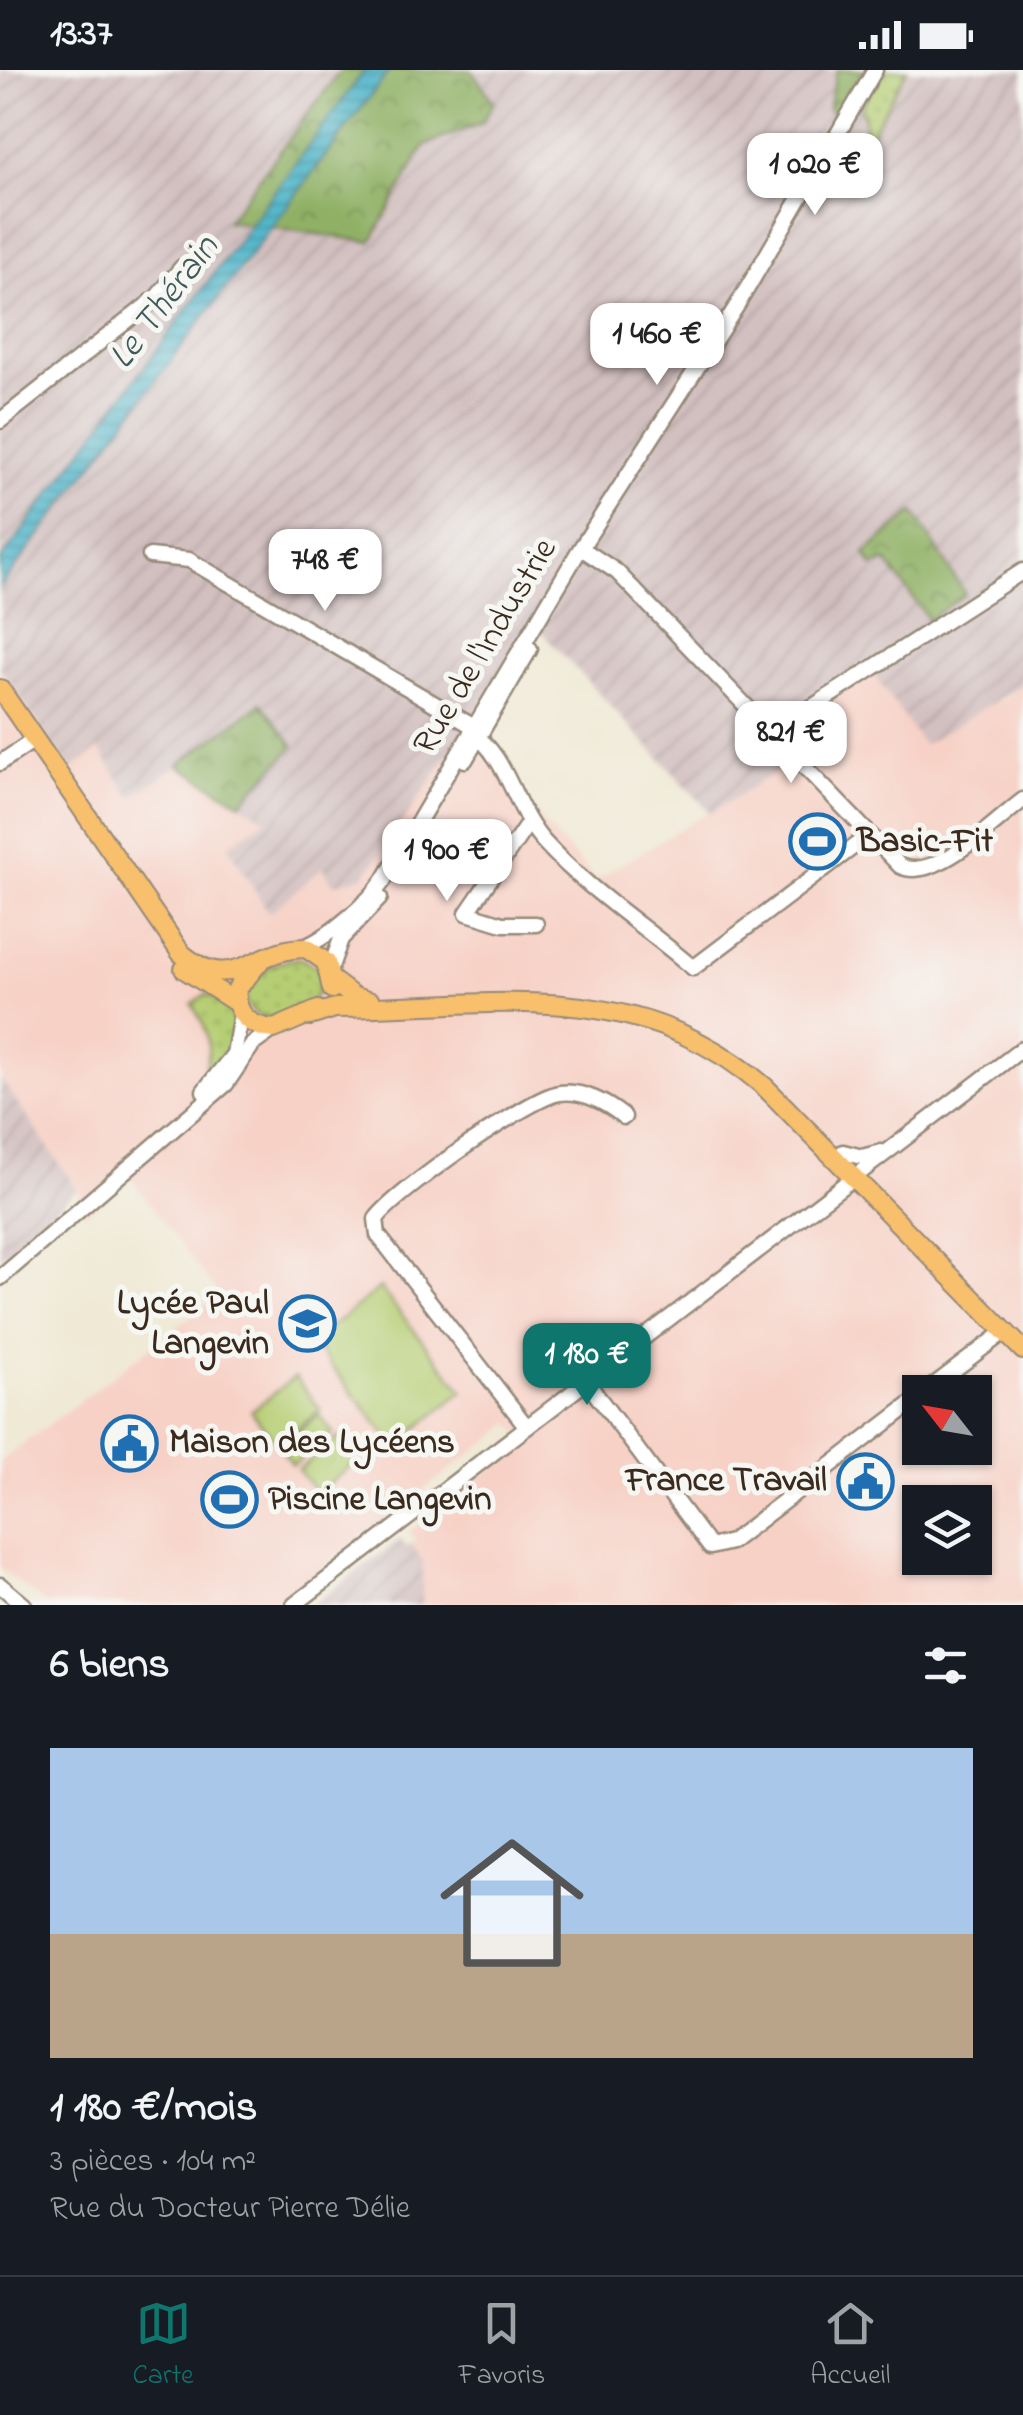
<!DOCTYPE html>
<html lang="fr">
<head>
<meta charset="utf-8">
<style>
  :root { --surface:#171b24; --page:#20242c; --text:#f1f3f6; --muted:#9ea1a6; --line:#363941; --accent:#0f766e }
  body { margin:0; font-family:"Indie Flower",sans-serif; background:var(--page); color:var(--text); height:100vh; display:flex; flex-direction:column; font-size:38px; white-space:nowrap }
  * { box-sizing:border-box; margin:0 }
  p { font-size:32px; color:var(--muted) }
  .icon { flex:none; width:55px; height:55px; fill:none; stroke:currentColor; stroke-width:2; stroke-linecap:round; stroke-linejoin:round }
  .map { position:relative; height:1535px; overflow:hidden }
  .drawer { display:flex; flex-direction:column; background:var(--surface); flex:1 }
  .drawer>* { flex:none }
  .needle { width:65px; rotate:301deg }
  .fabs { position:absolute; left:902px; top:1305px; display:grid; gap:20px }
  .fabs a { display:grid; place-items:center; width:90px; height:90px; border-radius:0px; background:var(--surface); box-shadow:0 2px 8px #0004; font-size:50px }
  .price { position:absolute; translate:-50% -85px; padding:0 22px; border-radius:20px; background:#fff; color:#222; font-size:32px; line-height:65px; filter:drop-shadow(0 2px 5px #0008) }
  .price::after { content:''; position:absolute; left:50%; top:60px; width:30px; height:22px; margin-left:-15px; background:inherit; clip-path:polygon(0 0,100% 0,50% 100%) }
  .price.current { background:var(--accent); color:#fff }
  ul { padding:0; list-style:none }
  li { display:grid; align-content:center; gap:20px; height:530px; padding:0 50px }
  li span { display:grid; place-items:center; height:310px; border-radius:0px; color:#555 }
  li>.icon { margin-inline-start:auto }
  span .icon { width:180px; height:180px; fill:#fffc; stroke-width:1 }
  li b { font-size:42px }
  h2 { display:flex; justify-content:space-between; align-items:center; height:120px; padding:0 50px; font-size:42px }
  .status { display:flex; justify-content:space-between; align-items:center; height:70px; padding:0 50px; background:var(--surface); direction:ltr }
  .status svg { height:28px; fill:currentColor }
  .tabs { display:flex; justify-content:space-around; align-items:center; height:140px; border-top:2px solid var(--line); background:var(--surface); font-size:28px; color:var(--muted) }
  .tabs a { display:grid; justify-items:center; gap:5px }
  .tabs .current { color:var(--accent) }
  .map>svg:first-child { display:block }
  .built { fill:#f7d1c6; fill-rule:evenodd }
  .industrial { fill:url(#industrial-furrows) }
  .grass { fill:url(#grass-dots); stroke:#787c48; stroke-width:2.5 }
  .forest { fill:url(#forest-crowns); stroke:#666e42; stroke-width:2.5 }
  .pitch { fill:#b6ce73; stroke:#787c48; stroke-width:2.5 }
  .water { fill:url(#water-rules); stroke:#426f74; stroke-width:2.5 }
  .lines { fill:none; stroke-linecap:round; stroke-linejoin:round }
  .minor-casing { stroke:#968a7a; stroke-width:19 }
  .major-casing { stroke:#968a7a; stroke-width:22 }
  .minor { stroke:#fff; stroke-width:14 }
  .major { stroke:#f8bf6c; stroke-width:18 }
  .labels { text-anchor:middle; dominant-baseline:central; stroke-width:10; stroke-linejoin:round; paint-order:stroke }
  .street-label { font-size:35px; fill:#3b2a1e; stroke:#f6f6f2 }
  .poi-label { font-size:35px; font-weight:bold; fill:#3b2a1e; stroke:#f6f6f2; text-anchor:start }
  .water-label { font-size:38px; font-style:italic; fill:#405a5a; stroke:#f6f6f2 }
</style>
</head>
<body>
<div class="status"><b>13:37</b><svg viewBox="0 0 49 12"><path d="M0 12V9h3v3zM5 12V6h3v6zM10 12V3h3v9zM15 12V0h3v12zM26 1h20v11H26zM47 4h2v5h-2z"/></svg></div>
<div class="map">
<svg width="1023" height="1535" viewBox="0 0 1023 1535">
  <defs>
    <pattern id="industrial-furrows" width="10" height="10" patternUnits="userSpaceOnUse" patternTransform="scale(2.5)"><rect width="10" height="10" fill="#d2bfbf"/><path d="M-1 1l2-2M0 10L10 0M9 11l2-2" fill="none" stroke="#b5a4a4"/></pattern>
    <pattern id="grass-dots" width="8" height="8" patternUnits="userSpaceOnUse" patternTransform="scale(2.5)"><rect width="8" height="8" fill="#b6ce73"/><path d="M2 2h.1M6 6h.1" fill="none" stroke="#9db163" stroke-width="1.8" stroke-linecap="round"/></pattern>
    <pattern id="forest-crowns" width="20" height="18" patternUnits="userSpaceOnUse" patternTransform="scale(2.5)"><rect width="20" height="18" fill="#90b165"/><path d="M2 6a3 3 0 1 1 6 0M12 15a3 3 0 1 1 6 0" fill="none" stroke="#779053"/></pattern>
    <pattern id="water-rules" width="6" height="5" patternUnits="userSpaceOnUse" patternTransform="scale(2.5)"><rect width="6" height="5" fill="#4ab4c9"/><path d="M0 2.5h6" fill="none" stroke="#3f93a3"/></pattern>
  </defs>
  <rect width="100%" height="100%" fill="#f6f6f2"/>
  <filter id="ink" filterUnits="userSpaceOnUse"><feTurbulence type="fractalNoise" baseFrequency=".01" numOctaves="2"/><feDisplacementMap in="SourceGraphic" scale="20" xChannelSelector="R" yChannelSelector="G"/><feConvolveMatrix kernelMatrix="1 2 1 2 8 2 1 2 1" color-interpolation-filters="sRGB"/></filter>
  <filter id="wash" filterUnits="userSpaceOnUse"><feTurbulence type="fractalNoise" baseFrequency=".0048" numOctaves="4" result="noise"/><feDisplacementMap in="SourceGraphic" scale="40" xChannelSelector="R" yChannelSelector="G"/><feGaussianBlur stdDeviation="2.25" result="paint"/><feColorMatrix in="noise" values="0 0 0 0 0 0 0 0 0 0 0 0 0 0 0 0 0 1.4 0 .05"/><feComposite in="paint" operator="in"/></filter>
  <g filter="url(#wash)">
    <rect width="100%" height="100%" fill="#f0e9d5"/>
    <path class="built" d="M866 591 993 629 996 634 1023 614V1535H422L423 1491 411 1474 415 1469 409 1461 526 1372 511 1353 273 1535H47L0 1498V1392L219 1225 130 1107 86 1144 77 1119 0 1008V597L68 700 99 679 178 695 267 750 474 649 542 752 596 810 789 693 762 663ZM920 1322H975V1378H920ZM920 1432H975V1488H920Z"/>
    <g class="industrial">
      <path d="M0 0H1023V614L923 675 865 592 763 663 789 693 711 743 533 553 474 649 364 806 333 814 323 797 269 843 228 776 266 749 178 696 131 727 99 679 69 701 0 597Z"/>
      <path d="M0 1008 77 1119 0 1188Z"/>
      <path d="M400 1469 406 1477 411 1474 423 1491 422 1535H313Z"/>
    </g>
    <g class="grass">
      <path d="M882 0H907L868 69 861 37Z"/>
      <path d="M299 888 318 898C335 937 260 972 245 929 250 903 275 892 299 888Z"/>
      <path d="M206 924 228 934C245 969 221 992 200 1020L198 1016C214 986 211 962 192 934Z"/>
    </g>
    <g class="forest">
      <path d="M341 0H471L494 32 482 53 425 75 371 172 227 151Z"/>
      <path d="M837 0H864L836 46 828 39Z"/>
      <path d="M914 442 965 524 929 550 886 491 872 496 865 483Z"/>
      <path d="M261 633 294 676 240 733 178 695Z"/>
    </g>
    <g class="pitch">
      <path d="M380 1218 463 1321 395 1376 312 1272Z"/>
      <path d="M295 1307 321 1340 277 1374 251 1341Z"/>
      <path d="M319 1345 333 1363 293 1395 278 1377Z"/>
      <path d="M339 1367 358 1390 317 1423 298 1400Z"/>
    </g>
    <path class="water" d="M365 0H390L0 518V491Z"/>
  </g>
  <g filter="url(#ink)">
    <g class="lines">
      <defs>
        <g id="minor">
          <path d="M0 351 156 228 182 197"/>
          <path d="M581 478 617 502 900 796C935 813 994 752 1023 730"/>
          <path d="M150 486 189 490 481 661"/>
          <path d="M471 662C508 686 514 739 544 772 589 821 643 855 693 898L869 765"/>
          <path d="M772 663 1023 501"/>
          <path d="M465 690 530 579"/>
          <path d="M0 693 34 670"/>
          <path d="M529 752 467 843 503 854H536"/>
          <path d="M301 878C326 870 369 832 384 810L577 484 738 234 875 0"/>
          <path d="M330 899 341 869 380 828"/>
          <path d="M204 1021 234 984 241 944"/>
          <path d="M843 1082 862 1087 881 1082"/>
          <path d="M0 1208 226 1014 253 974 274 959"/>
          <path d="M586 1311 710 1477 731 1472 920 1327"/>
          <path d="M925 1322 1004 1262"/>
          <path d="M527 1357 378 1165 376 1149C393 1124 531 1026 560 1023 583 1020 607 1033 624 1047"/>
          <path d="M0 1515 24 1535"/>
          <path d="M294 1535 1023 978"/>
        </g>
        <g id="major">
          <path d="M0 619 181 883C234 928 253 877 306 878L326 892 332 919"/>
          <path d="M260 891 237 919C234 944 250 957 274 959L318 940"/>
          <path d="M184 899 237 933"/>
          <path d="M333 911 354 927 371 932"/>
          <path d="M310 946 335 938C492 937 634 904 765 1017L1023 1280"/>
        </g>
      </defs>
      <use href="#minor" class="minor-casing"/>
      <use href="#major" class="major-casing"/>
      <use href="#minor" class="minor"/>
      <use href="#major" class="major"/>
    </g>
  </g>
  <defs>
    <symbol id="stadium-ring" viewBox="-11 -11 22 22"><circle r="9.5" fill="#f6f6f2" stroke="#1f6fb2" stroke-width="1.5"/><path d="M0-5a6.5 5 0 1 0 0 10a6.5 5 0 1 0 0-10ZM-3.5-1.8h7v3.6h-7Z" fill="#1f6fb2"/></symbol>
    <symbol id="school-ring" viewBox="-11 -11 22 22"><circle r="9.5" fill="#f6f6f2" stroke="#1f6fb2" stroke-width="1.5"/><path d="M0-5L7-2L0 1L-7-2ZM-4 1L0 2.5L4 1V4Q0 6-4 4Z" fill="#1f6fb2"/></symbol>
    <symbol id="civic-ring" viewBox="-11 -11 22 22"><circle r="9.5" fill="#f6f6f2" stroke="#1f6fb2" stroke-width="1.5"/><path d="M-.6-6.5H3V-4.5H.6V-3L4-1V1h2V6H-6V1h2V-1L-.6-3ZM-1.2 2.5V6h2.4V2.5Z" fill="#1f6fb2"/></symbol>
  </defs>
  <g fill-rule="evenodd">
    <use href="#stadium-ring" x="786" y="740" width="63" height="63"/>
    <use href="#school-ring" x="276" y="1222" width="63" height="63"/>
    <use href="#civic-ring" x="98" y="1342" width="63" height="63"/>
    <use href="#civic-ring" x="834" y="1380" width="63" height="63"/>
    <use href="#stadium-ring" x="198" y="1398" width="63" height="63"/>
  </g>
  <g class="labels">
    <g class="street-label">
      <text transform="translate(486 577) rotate(-59)">Rue de l'Industrie</text>
    </g>
    <g class="poi-label">
      <text x="857" y="772">Basic-Fit</text>
      <text x="269" y="1234" text-anchor="end">Lycée Paul<tspan x="269" dy="40">Langevin</tspan></text>
      <text x="169" y="1373">Maison des Lycéens</text>
      <text x="827" y="1411" text-anchor="end">France Travail</text>
      <text x="268" y="1430">Piscine Langevin</text>
    </g>
    <g class="water-label">
      <text transform="translate(165 233) rotate(-53)">Le Thérain</text>
    </g>
  </g>
</svg>
<div class="fabs">
<a><svg class="needle" viewBox="-14 -14 28 28"><path d="M0-13l5 13h-10z" fill="#e53935"/><path d="M0 13l5-13h-10z" fill="#9ea1a6"/></svg></a>
<a><svg class="icon" aria-label="layers" viewBox="0 0 24 24"><path d="M12 4l9 5-9 5-9-5zM3 14l9 5 9-5"/></svg></a>
</div>
<b class="price" style="left:815px;top:148px">1 020 €</b>
<b class="price" style="left:657px;top:318px">1 460 €</b>
<b class="price" style="left:325px;top:544px">748 €</b>
<b class="price" style="left:791px;top:716px">821 €</b>
<b class="price" style="left:447px;top:834px">1 900 €</b>
<b class="price current" style="left:587px;top:1338px">1 180 €</b>
</div>
<section class="drawer">
<h2>6 biens<svg class="icon" aria-label="filters" viewBox="0 0 24 24"><path d="M4 7h16M4 17h16"/><circle cx="9" cy="7" r="2"/><circle cx="15" cy="17" r="2"/></svg></h2>
<ul>
<li><span style="background:linear-gradient(#a9c7e8 60%,#b9a48a 0)"><svg class="icon" aria-label="home" viewBox="0 0 24 24"><path d="M3 11l9-7 9 7M6 9v11h12V9"/></svg></span><div><b>1 180 €/mois</b><p>3 pièces · 104 m²</p><p>Rue du Docteur Pierre Délie</p></div></li>
</ul>
</section>
<nav class="tabs">
<a class="current"><svg class="icon" aria-label="map" viewBox="0 0 24 24"><path d="M3 6l6-2 6 2 6-2v14l-6 2-6-2-6 2zM9 4v14M15 6v14"/></svg>Carte</a>
<a><svg class="icon" aria-label="saved" viewBox="0 0 24 24"><path d="M7 4h10v16l-5-4-5 4z"/></svg>Favoris</a>
<a><svg class="icon" aria-label="home" viewBox="0 0 24 24"><path d="M3 11l9-7 9 7M6 9v11h12V9"/></svg>Accueil</a>
</nav>
</body>
</html>
